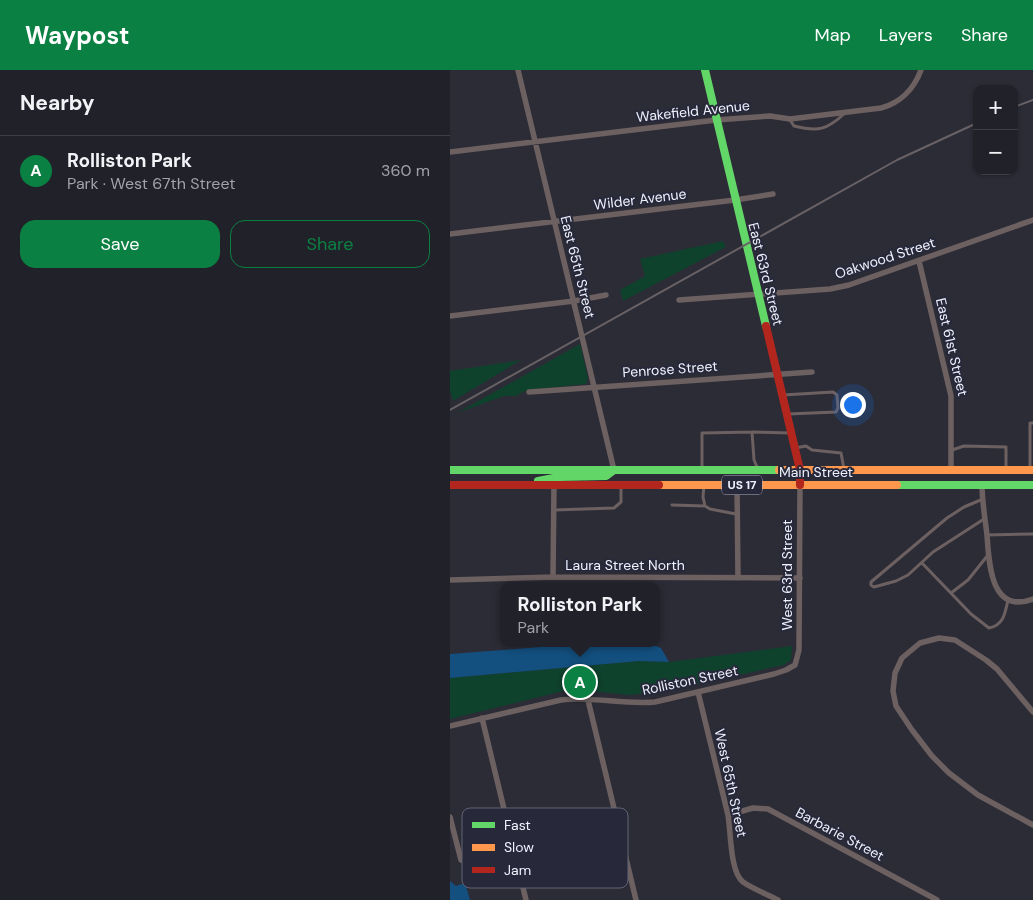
<!DOCTYPE html>
<html lang="en">
<head>
<meta charset="utf-8">
<style>
	body { margin:0; font-family:"DM Sans",sans-serif; background:#2d2e35; color:#f1f3f6 }
	.controls { position:absolute; right:15px; top:15px; display:grid; overflow:hidden; border-radius:10px; box-shadow:0 1px 4px #0004 }
	.controls button { width:45px; height:45px; display:grid; place-items:center; padding:0; border:0; border-bottom:1px solid #3e3e46; background:#212129; color:#f1f3f6; font:25px sans-serif }
	.you { position:absolute; left:402px; top:334px; width:18px; height:18px; margin:-12px; border:4px solid #fff; border-radius:50%; background:#1a73e8; box-shadow:0 0 0 8px #1a73e833 }
	.badge { display:grid; place-items:center; width:32px; height:32px; border-radius:50%; background:#0b8043; color:#fff; font-size:16px; font-weight:700 }
	.pin { position:absolute; translate:-50% -50%; border:2px solid #fff; box-shadow:0 1px 5px #0006 }
	.popup { position:absolute; left:50px; top:512px; width:160px; height:65px; box-sizing:border-box; display:grid; place-content:center; border-radius:10px; background:#212129; filter:drop-shadow(0 1px 4px #0005); font-size:16px; white-space:nowrap; color:#a2a3a8 }
	.popup b { font-size:19px; color:#f1f3f6 }
	.popup::after { content:''; position:absolute; left:50%; top:100%; margin-left:-10px; border:10px solid transparent; border-top-color:#212129 }
	.list { margin:0; padding:0; list-style:none }
	h2 { display:flex; justify-content:space-between; align-items:center; height:65px; margin:0; padding:0 20px; font-size:21px }
	h2 small { font-size:16px; font-weight:400; color:#a2a3a8 }
	.list li { display:grid; grid-template-columns:32px 1fr auto; gap:15px; align-items:center; box-sizing:border-box; height:70px; padding:0 20px; border-top:1px solid #3e3e46 }
	.list b { display:block; font-size:19px; white-space:nowrap }
	.list p { margin:0; font-size:16px; white-space:nowrap; color:#a2a3a8 }
	.list em { font-size:16px; font-style:normal; color:#a2a3a8 }
	.actions { display:flex; gap:10px; padding:15px 20px }
	.actions a { flex:1; padding:11px 0; border:1px solid #0b8043; border-radius:15px; text-align:center; font-size:18px; color:#0b8043 }
	.actions .main { background:#0b8043; color:#fff }
	.map { position:relative; flex:none; width:583px; height:830px; overflow:hidden }
	header { display:flex; align-items:center; gap:30px; box-sizing:border-box; height:70px; padding:0 25px; background:#0b8043; color:#fff }
	header strong { font-size:24px }
	nav { display:flex; gap:28px; margin-inline-start:auto; font-size:18px }
	main { display:flex }
	aside { flex:1; background:#212129 }
	.map>svg:first-child { display:block }
</style>
</head>
<body>
<header>
<strong>Waypost</strong>
<nav><a>Map</a><a>Layers</a><a>Share</a></nav>
</header>
<main>
<aside>
<h2>Nearby<small></small></h2>
<ul class="list">
<li><span class="badge">A</span><div><b>Rolliston Park</b><p>Park · West 67th Street</p></div><em>360 m</em></li>
</ul>
<div class="actions"><a class="main">Save</a><a>Share</a></div>
</aside>
<div class="map">
<svg width="583" height="830" viewBox="0 0 583 830">
	<rect width="100%" height="100%" fill="#2c2c37"/>
	<path fill="#0f422d" d="M273,171l3,6 -103,54 -3,-11 25,-14 -5,-17z
		M130,274l8,34 -2,6 -52,5 -9,2 -9,5h-12l-47,17z
		M71,290l-68,41 -3,-10v-20z
		M342,576l-1,14 -7,5 -127,28 -29,2 -56,-6 -122,30v-41l189,-17 30,1z"/>
	<path fill="#135080" d="M145,573h53l13,5 8,14 -30,-1 -189,17v-24z
		M0,811l6,5 6,-2 4,2 4,14h-20z"/>
	<g fill="none" stroke-linecap="round" stroke-linejoin="round">
		<path stroke="#6d6060" stroke-width="3" d="M340,50l4,6c24,6 33,4 51,-13
			M333,325l50,-3 4,3 1,13 -2,4 -48,2
			M302,362l39,1
			M345,378l11,-2 6,4 29,3 3,16
			M502,380l12,-4 42,1v22
			M252,400v-37l50,-1 2,28 4,9
			M580,400v-47h3
			M254,415l-1,12 2,9 5,3 26,5
			M533,429l-19,8 -17,11 -76,64v3l3,2 22,-6 12,-6 25,-23 51,-33
			M222,435l33,1
			M104,440l60,-2 7,-6v-15
			M537,465l46,-1
			M472,493l49,51 18,14c15,-3 16,-15 19,-28
			M501,523l17,-13 20,-25"/>
		<path stroke="#6d6060" stroke-width="5.5" d="M68,0l96,400
			M0,82l266,-32 54,-4 20,3 91,-11c19,-5 33,-19 40,-38
			M0,164l285,-34 38,-6
			M469,191l32,135v74
			M229,230l151,-11 19,-4 184,-65
			M0,246l124,-15 32,-6
			M79,322l283,-20
			M287,415l1,93
			M532,415c0,16 3,33 5,50 2,27 3,80 46,64
			M103,507l1,-92
			M0,510l103,-3 247,1
			M248,622l30,123c3,18 2,57 15,67 10,7 24,12 35,18
			M138,630l48,200
			M583,642l-36,-43 -11,-9 -31,-20 -16,-2 -19,5 -18,15 -7,15 -2,18 3,15 16,24 20,26 17,17 29,22 55,30
			M32,648l44,182
			M0,656l111,-26c31,-4 63,5 94,2l119,-28 12,-4 9,-5 4,-15 1,-165
			M278,745l25,-7 15,1 169,91
			M0,747l11,43"/>
		<path stroke="#63d668" stroke-width="8" d="M255,0l61,256
			M0,400h329
			M88,411l21,-4 47,-1 8,-6
			M447,415h136"/>
		<path stroke="#ff974d" stroke-width="8" d="M329,400h254
			M209,415h238"/>
		<path stroke="#b3261e" stroke-width="8" d="M316,256l34,144v15
			M0,415h209"/>
		<path stroke="#686165" stroke-width="2" d="M564,37l19,-7
			M0,340l447,-250 80,-37"/>
	</g>
	<g text-anchor="middle" stroke-width="4" stroke-linejoin="round" paint-order="stroke">
		<rect fill="#27293b" stroke="#b3b5c3" stroke-width="1" x="272" y="405.5" width="40" height="19" rx="4"/>
		<g font-size="12" font-weight="bold" fill="#eff1fd">
			<text x="292" y="419">US 17</text>
		</g>
		<g font-size="14" fill="#eff1fd" stroke="#27293b">
			<text transform="translate(243 41) rotate(-6)" y="5">Wakefield Avenue</text>
			<text transform="translate(190 129) rotate(-7)" y="5">Wilder Avenue</text>
			<text transform="translate(435 188) rotate(-18)" y="5">Oakwood Street</text>
			<text transform="translate(128 197) rotate(76)" y="5">East 65th Street</text>
			<text transform="translate(316 204) rotate(76)" y="5">East 63rd Street</text>
			<text transform="translate(502 277) rotate(77)" y="5">East 61st Street</text>
			<text transform="translate(220 299) rotate(-4)" y="5">Penrose Street</text>
			<text x="366" y="407">Main Street</text>
			<text x="175" y="500">Laura Street North</text>
			<text transform="translate(337 505) rotate(-90)" y="5">West 63rd Street</text>
			<text transform="translate(240 610) rotate(-12)" y="5">Rolliston Street</text>
			<text transform="translate(281 713) rotate(78)" y="5">West 65th Street</text>
			<text transform="translate(390 764) rotate(28)" y="5">Barbarie Street</text>
		</g>
	</g>
	<rect x="12" y="738" width="166" height="80" rx="8" fill="#27293b" stroke="#636575" stroke-width="1"/>
	<rect x="22" y="752" width="23" height="6" fill="#63d668"/>
	<rect x="22" y="774" width="23" height="7" fill="#ff974d"/>
	<rect x="22" y="797" width="23" height="6" fill="#b3261e"/>
	<g font-size="14" fill="#eff1fd">
		<text x="54" y="760">Fast</text>
		<text x="54" y="782">Slow</text>
		<text x="54" y="805">Jam</text>
	</g>
</svg>
<div class="controls">
<button>+</button>
<button>−</button>
</div>
<div class="you"></div>
<div class="pin badge" style="left:130px;top:612px">A</div>
<div class="popup"><b>Rolliston Park</b>Park</div>
</div>
</main>
</body>
</html>
